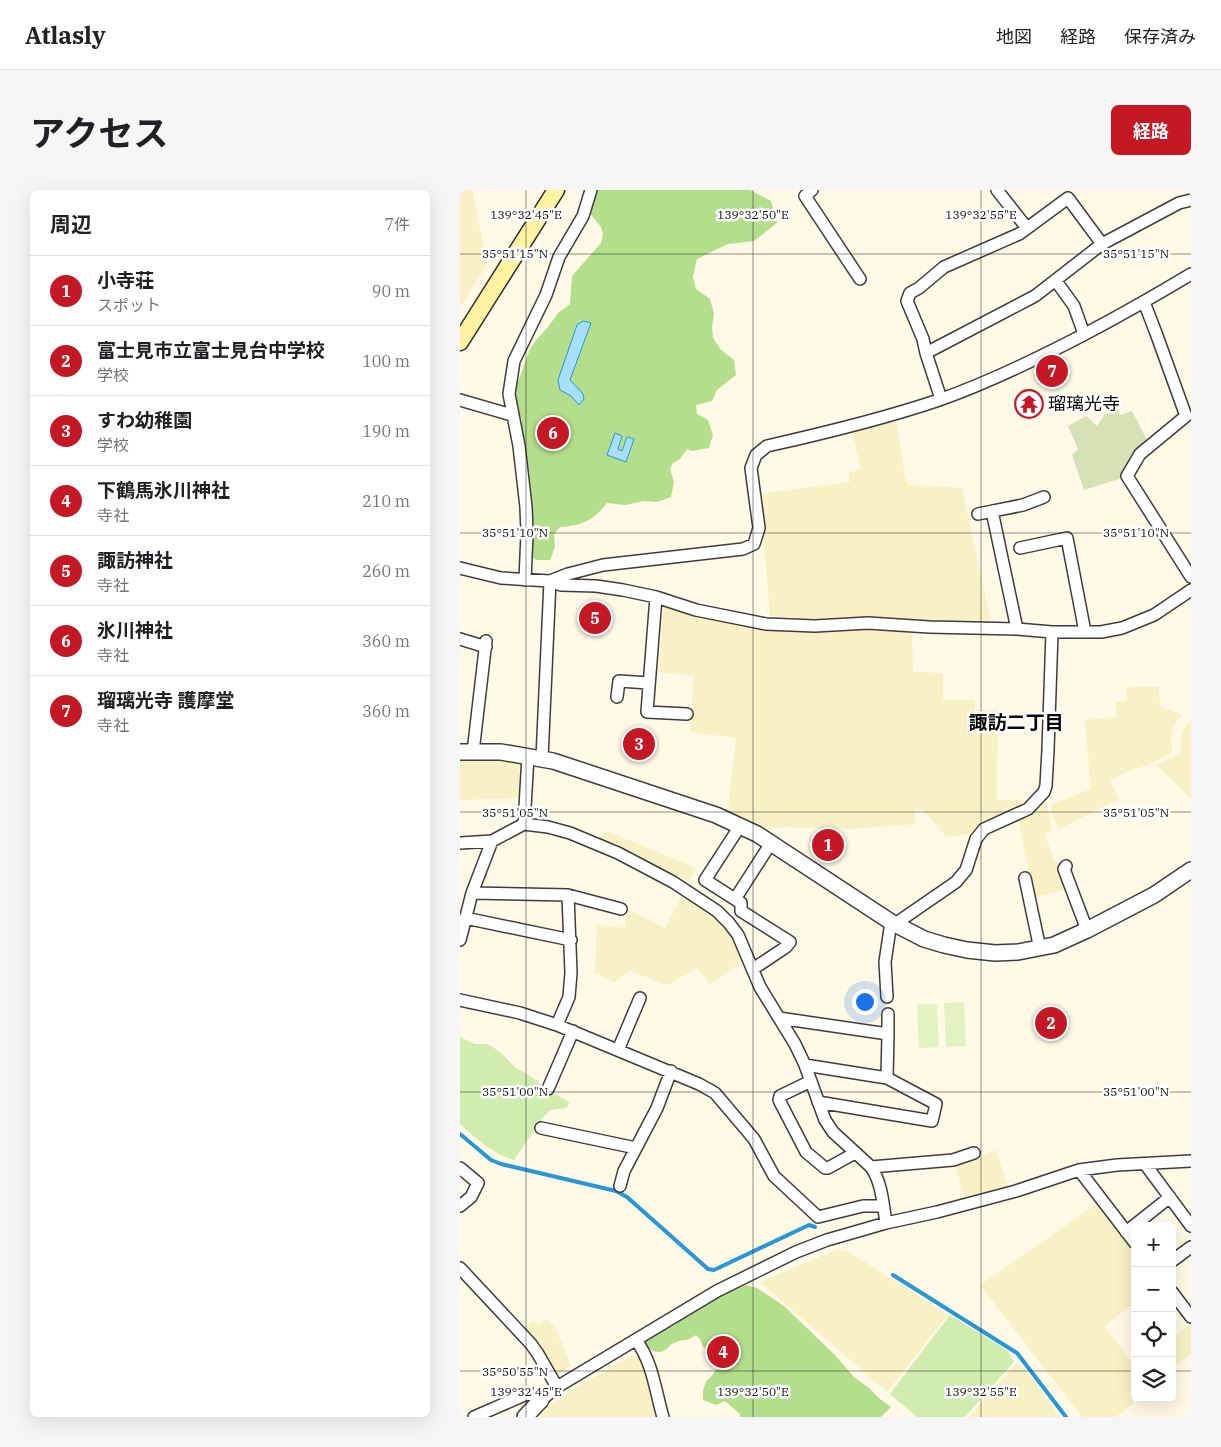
<!DOCTYPE html>
<html lang="ja">
<head>
<meta charset="utf-8">
<style>
	body { margin:0; font-family:"IBM Plex Serif","Noto Sans JP",serif; background:#f6f6f6; color:#202124 }
	.controls { position:absolute; right:15px; bottom:15px; display:grid; overflow:hidden; border-radius:8px; box-shadow:0 5px 20px #0002 }
	.controls button { width:45px; height:45px; display:grid; place-items:center; padding:0; border:0; border-bottom:1px solid #e0e0e0; background:#fff; color:#202124; font:25px sans-serif }
	.you { position:absolute; left:404px; top:811px; width:18px; height:18px; margin:-12px; border:4px solid #fff; border-radius:50%; background:#1a73e8; box-shadow:0 0 0 8px #1a73e833 }
	.badge { display:grid; place-items:center; width:32px; height:32px; border-radius:50%; background:#c41825; color:#fff; font-size:16px; font-weight:700 }
	.pin { position:absolute; translate:-50% -50%; border:2px solid #fff; box-shadow:0 1px 5px #0006 }
	.list { margin:0; padding:0; list-style:none }
	h2 { display:flex; justify-content:space-between; align-items:center; height:65px; margin:0; padding:0 20px; font-size:21px }
	h2 small { font-size:16px; font-weight:400; color:#757577 }
	.list li { display:grid; grid-template-columns:32px 1fr auto; gap:15px; align-items:center; box-sizing:border-box; height:70px; padding:0 20px; border-top:1px solid #e0e0e0 }
	.list b { display:block; font-size:19px; white-space:nowrap }
	.list p { margin:0; font-size:16px; white-space:nowrap; color:#757577 }
	.list em { font-size:16px; font-style:normal; color:#757577 }
	.icon { flex:none; width:28px; height:28px; fill:none; stroke:currentColor; stroke-width:2; stroke-linecap:round; stroke-linejoin:round }
	.map { position:relative; flex:none; width:731px; height:1227px; overflow:hidden; border-radius:8px }
	header { display:flex; align-items:center; gap:30px; box-sizing:border-box; height:70px; padding:0 25px; background:#fff; border-bottom:1px solid #e0e0e0 }
	header strong { font-size:24px }
	nav { display:flex; gap:28px; margin-inline-start:auto; font-size:18px }
	.intro { display:flex; align-items:center; justify-content:space-between; box-sizing:border-box; height:120px; padding:0 30px }
	h1 { margin:0; font-size:35px }
	.button { padding:12px 22px; border-radius:8px; background:#c41825; color:#fff; font-size:18px; font-weight:700 }
	main { display:flex; gap:30px; padding:0 30px }
	aside { flex:1; background:#fff; border-radius:8px; box-shadow:0 5px 20px #0002 }
	.map>svg:first-child { display:block }
</style>
</head>
<body>
<header>
<strong>Atlasly</strong>
<nav><a>地図</a><a>経路</a><a>保存済み</a></nav>
</header>
<div class="intro"><h1>アクセス</h1><a class="button">経路</a></div>
<main>
<aside>
<h2>周辺<small>7件</small></h2>
<ul class="list">
<li><span class="badge">1</span><div><b>小寺荘</b><p>スポット</p></div><em>90 m</em></li>
<li><span class="badge">2</span><div><b>富士見市立富士見台中学校</b><p>学校</p></div><em>100 m</em></li>
<li><span class="badge">3</span><div><b>すわ幼稚園</b><p>学校</p></div><em>190 m</em></li>
<li><span class="badge">4</span><div><b>下鶴馬氷川神社</b><p>寺社</p></div><em>210 m</em></li>
<li><span class="badge">5</span><div><b>諏訪神社</b><p>寺社</p></div><em>260 m</em></li>
<li><span class="badge">6</span><div><b>氷川神社</b><p>寺社</p></div><em>360 m</em></li>
<li><span class="badge">7</span><div><b>瑠璃光寺 護摩堂</b><p>寺社</p></div><em>360 m</em></li>
</ul>
</aside>
<div class="map">
<svg width="731" height="1227" viewBox="0 0 731 1227">
	<rect width="100%" height="100%" fill="#fff9e6"/>
	<path fill="#f7f1c5" d="M0,0h12l13,63 10,-1 -35,55z
		M436,230l9,56 3,9 54,3 28,130 -3,4 -74,-1 -49,-2h-51l-43,-3 -10,-122 90,-12 -1,-10 12,-2 -9,-38z
		M204,415l24,8 28,7 54,9 100,-1 42,4 1,40 30,1v27h32v10h23l-1,90h33l-12,9 -42,25 -30,3 -24,-28 -7,1v14l-64,5 -69,-2 -15,3 -22,-12 -17,-7 8,-73 -46,-6 4,-56 -36,-4z
		M666,497h32l3,20 21,8 -6,7 -3,6 -2,12 1,10 -2,4 -22,11 -20,6 -18,10 9,18 -60,30 -7,-15 -1,-9 40,-16 -6,-69 32,-3 -2,-15 12,-1z
		M731,529v79l-35,-33 22,-10 3,-4 1,-20z
		M28,569l32,3 -1,36 -59,2v-40z
		M583,612l6,11 2,18 -7,2 22,57 -32,7 -16,-79 15,-8z
		M147,641l89,37 -7,14 -9,-6 -2,3 -81,-40z
		M222,706l30,18 10,11 9,11 12,25 -33,24 -13,-17 -30,17 -37,-14 -16,11 -19,-9 2,-48 28,3 2,-19 38,19z
		M536,960l12,36 -45,11 -7,-31 24,-9z
		M638,1013l37,47v53l-31,23 31,40v30l-3,3 3,3 -19,15h-34l-102,-132z
		M378,1059l8,1 102,65 -61,77 -127,-110z
		M87,1129l6,5 3,5 15,37 -16,10 -32,-47 11,-9 4,5z
		M731,1134v30l-19,14v-30z
		M173,1165l6,1 8,21 6,28 4,12h-119l14,-14 15,-10z
		M561,1174l39,53h-91l45,-52z"/>
	<path fill="#d0ecae" d="M0,847l15,7h13l12,8 16,16 11,6 22,17 21,11 -4,6 -15,2 -7,6 -30,44c-21,-6 -37,-21 -54,-36z
		M490,1125l57,35 7,12 -49,55h-48l-27,-23z"/>
	<path fill="#b3de8c" d="M136,0h154l21,11 6,22 -23,18 -26,3 -31,15 -4,18 3,12 14,10 4,15 -2,13 1,11 8,12 13,10 2,15 -19,15 -5,11 -16,4 1,9 11,6 5,15 -4,13 -17,3 -5,-2 -7,10 -7,4 -3,6 4,13 -3,15 -14,5 -13,-1 -19,4 -18,-2c-13,17 -25,23 -47,24l-6,7 1,13 -5,13h-13l-8,-4 -9,-126 2,-10 -11,-26 5,-7 14,-38 7,-10 11,-12 10,-14 12,-9 2,-28 29,-33 2,-9 -2,-7 -13,-16z
		M286,1095l11,3 27,18 50,48 20,23 15,11 11,11 11,8 -10,10h-141v-3l-15,-13 -9,4 -13,-5v-9l3,-10 5,-4 7,-10 10,-5 6,-7 -4,-7 -11,-1 -11,2 -5,-2 -3,-8 -4,-4c-11,8 -12,3 -22,8 -4,1 -5,5 -9,7 -8,5 -16,0 -20,-7l3,-5 12,-8 15,-5 8,-8 12,-6 20,-14z"/>
	<path fill="#d5e1b7" d="M658,219l2,6 12,-4 16,31 -11,10 -18,27 -35,11 -12,-35 6,-6 -10,-23 18,-10 11,10 7,-11z"/>
	<path fill="#e2f2c0" d="M504,812l2,44 -20,1 -2,-44z
		M457,814h20l2,43 -20,1z"/>
	<path fill="#a6defb" stroke="#2797d8" d="M123,131l8,2 -21,57 13,14 1,5 -5,6 -8,-9 -11,-6 -2,-10 19,-55z
		M155,243l7,3 -4,13 4,2 5,-14 7,2 -8,23 -19,-7z"/>
	<g fill="none" stroke-linecap="round" stroke-linejoin="round">
		<path stroke="#2797d8" stroke-width="4" d="M0,944l31,26 10,4 115,27 11,6 81,72 6,1 95,-45 6,2
			M433,1085l124,78 49,64"/>
		<defs>
			<path id="minor" d="M352,0l-7,6 55,83
				M537,0l30,38
				M596,91l18,25 10,28
				M684,112l12,31 30,83 -46,38 -13,22 64,101
				M466,163l109,-57 67,-52 77,-41 12,-3
				M481,209l-15,-46 -3,-14 -16,-38 3,-8 9,-5 25,-21 75,-33 49,-36 34,46
				M0,210l52,15
				M532,321l25,118
				M518,324l45,-9 21,-8
				M560,358l47,-10 18,94
				M0,378l41,10 49,3 11,4 35,1 27,4 33,7 40,13 70,14 49,2 53,-3 61,4 88,2 35,3h49l21,-4 32,-13 37,-25
				M65,390l2,-47 -1,-26 -7,-61 -10,-52 5,-33 32,-66 13,-38 24,-41 8,-26
				M90,391l18,-7 35,-9 140,-16 11,-5 5,-16 -8,-60 5,-13 11,-9c58,-13 116,-27 172,-46 51,-18 98,-41 146,-66 36,-19 71,-39 106,-60
				M196,407l-9,115 40,2
				M0,449l26,8
				M157,507l2,-16 30,2
				M13,562l13,-111
				M82,568l8,-177
				M64,634l24,3 22,6 48,20 55,29 44,29 12,12 9,12 22,52 35,57 10,21 20,55 8,12 38,35c11,16 12,37 15,56
				M280,636l-35,54 36,23v8l49,31 -4,5 -33,22
				M0,653l32,-2 32,-17 4,-68
				M606,676l-2,3 23,61
				M565,688l15,71
				M12,703l96,2 53,14
				M275,709l36,-56
				M5,728l106,22
				M435,734l61,-42 10,-12 10,-31 8,-10 44,-20 16,-17 2,-6 2,-36 4,-118
				M0,750l12,-47 20,-52
				M427,807l-2,-35 6,-40
				M0,810l60,13 37,12 142,59 16,9 39,46 20,37 44,41 45,-11h20
				M319,828l109,16 -1,44 49,26 -4,17 -114,-19
				M97,835l12,-28 2,-24 -3,-78
				M428,844v-20
				M158,860l22,-52
				M345,875l82,13
				M351,891l-31,15 -1,4 27,52 19,16h3l27,-15
				M88,899l25,-58
				M81,938l95,20
				M685,974l46,62
				M411,977l82,-7 21,-7
				M0,978l18,15 -7,14 -11,9
				M619,980l56,73
				M160,996l4,-15 33,-63 14,-37
				M666,1042l44,-35
				M712,1071l19,-14
				M0,1078l71,76 7,10 19,33
				M712,1102l19,25
				M176,1150c17,23 19,50 27,77
				M14,1227l55,-24 12,7 16,-13 160,-96 79,-39 31,-12 59,-17 51,-11 79,-21 63,-21 38,-5 74,-4"/>
			<path id="tertiary" d="M0,562h41l52,9 163,54 41,19 134,88 33,17 20,6 23,5 28,3 23,-1 36,-7 33,-15 67,-35 37,-25
				M65,1227l16,-17"/>
			<path id="secondary" d="M0,152l96,-152"/>
		</defs>
		<use href="#minor" stroke="#3d3d3d" stroke-width="14"/>
		<use href="#tertiary" stroke="#3d3d3d" stroke-width="18"/>
		<use href="#secondary" stroke="#2c2c2c" stroke-width="19"/>
		<use href="#minor" stroke="#fff" stroke-width="11"/>
		<use href="#tertiary" stroke="#fff" stroke-width="15"/>
		<use href="#secondary" stroke="#fff2a1" stroke-width="16"/>
	</g>
	<path fill="none" stroke="#0a0a0a" stroke-width="1" stroke-opacity="0.45" d="M66,0v1227M293,0v1227M521,0v1227M0,64h731M0,343h731M0,622h731M0,902h731M0,1181h675M712,1181h19"/>
	<defs>
		<symbol id="temple-ring" viewBox="-11 -11 22 22"><circle r="9.5" fill="#fff" stroke="#c41825" stroke-width="1.5"/><path d="M0-6L5-2H3V0L6.5 2.5H4V6H1.5V3h-3V6H-4V2.5H-6.5L-3 0V-2H-5Z" fill="#c41825"/></symbol>
	</defs>
	<g fill-rule="evenodd">
		<use href="#temple-ring" x="553" y="198" width="32" height="32"/>
	</g>
	<g text-anchor="middle" stroke-width="5" stroke-linejoin="round" paint-order="stroke">
		<g font-size="18" fill="#0a0a0a" stroke="#fff" text-anchor="start">
			<text x="588" y="220">瑠璃光寺</text>
		</g>
		<g font-size="19" font-weight="bold" fill="#0a0a0a" stroke="#fff">
			<text x="556" y="539">諏訪二丁目</text>
		</g>
	</g>
	<g font-size="12" text-anchor="middle" fill="#0a0a0a" stroke="#fff" stroke-width="5" stroke-linejoin="round" paint-order="stroke">
		<text x="66" y="29">139°32'45"E</text>
		<text x="293" y="29">139°32'50"E</text>
		<text x="521" y="29">139°32'55"E</text>
		<text x="55" y="68">35°51'15"N</text>
		<text x="676" y="68">35°51'15"N</text>
		<text x="55" y="347">35°51'10"N</text>
		<text x="676" y="347">35°51'10"N</text>
		<text x="55" y="627">35°51'05"N</text>
		<text x="676" y="627">35°51'05"N</text>
		<text x="55" y="906">35°51'00"N</text>
		<text x="676" y="906">35°51'00"N</text>
		<text x="55" y="1186">35°50'55"N</text>
		<text x="66" y="1206">139°32'45"E</text>
		<text x="293" y="1206">139°32'50"E</text>
		<text x="521" y="1206">139°32'55"E</text>
	</g>
</svg>
<div class="controls">
<button>+</button>
<button>−</button>
<button><svg class="icon" aria-label="locate" viewBox="0 0 24 24"><circle cx="12" cy="12" r="6"/><path d="M12 2v4M12 18v4M2 12h4M18 12h4"/></svg></button>
<button><svg class="icon" aria-label="layers" viewBox="0 0 24 24"><path d="M12 4l9 5-9 5-9-5zM3 14l9 5 9-5"/></svg></button>
</div>
<div class="you"></div>
<div class="pin badge" style="left:368px;top:655px">1</div>
<div class="pin badge" style="left:591px;top:833px">2</div>
<div class="pin badge" style="left:179px;top:554px">3</div>
<div class="pin badge" style="left:263px;top:1162px">4</div>
<div class="pin badge" style="left:135px;top:428px">5</div>
<div class="pin badge" style="left:93px;top:243px">6</div>
<div class="pin badge" style="left:592px;top:181px">7</div>
</div>
</main>
</body>
</html>
